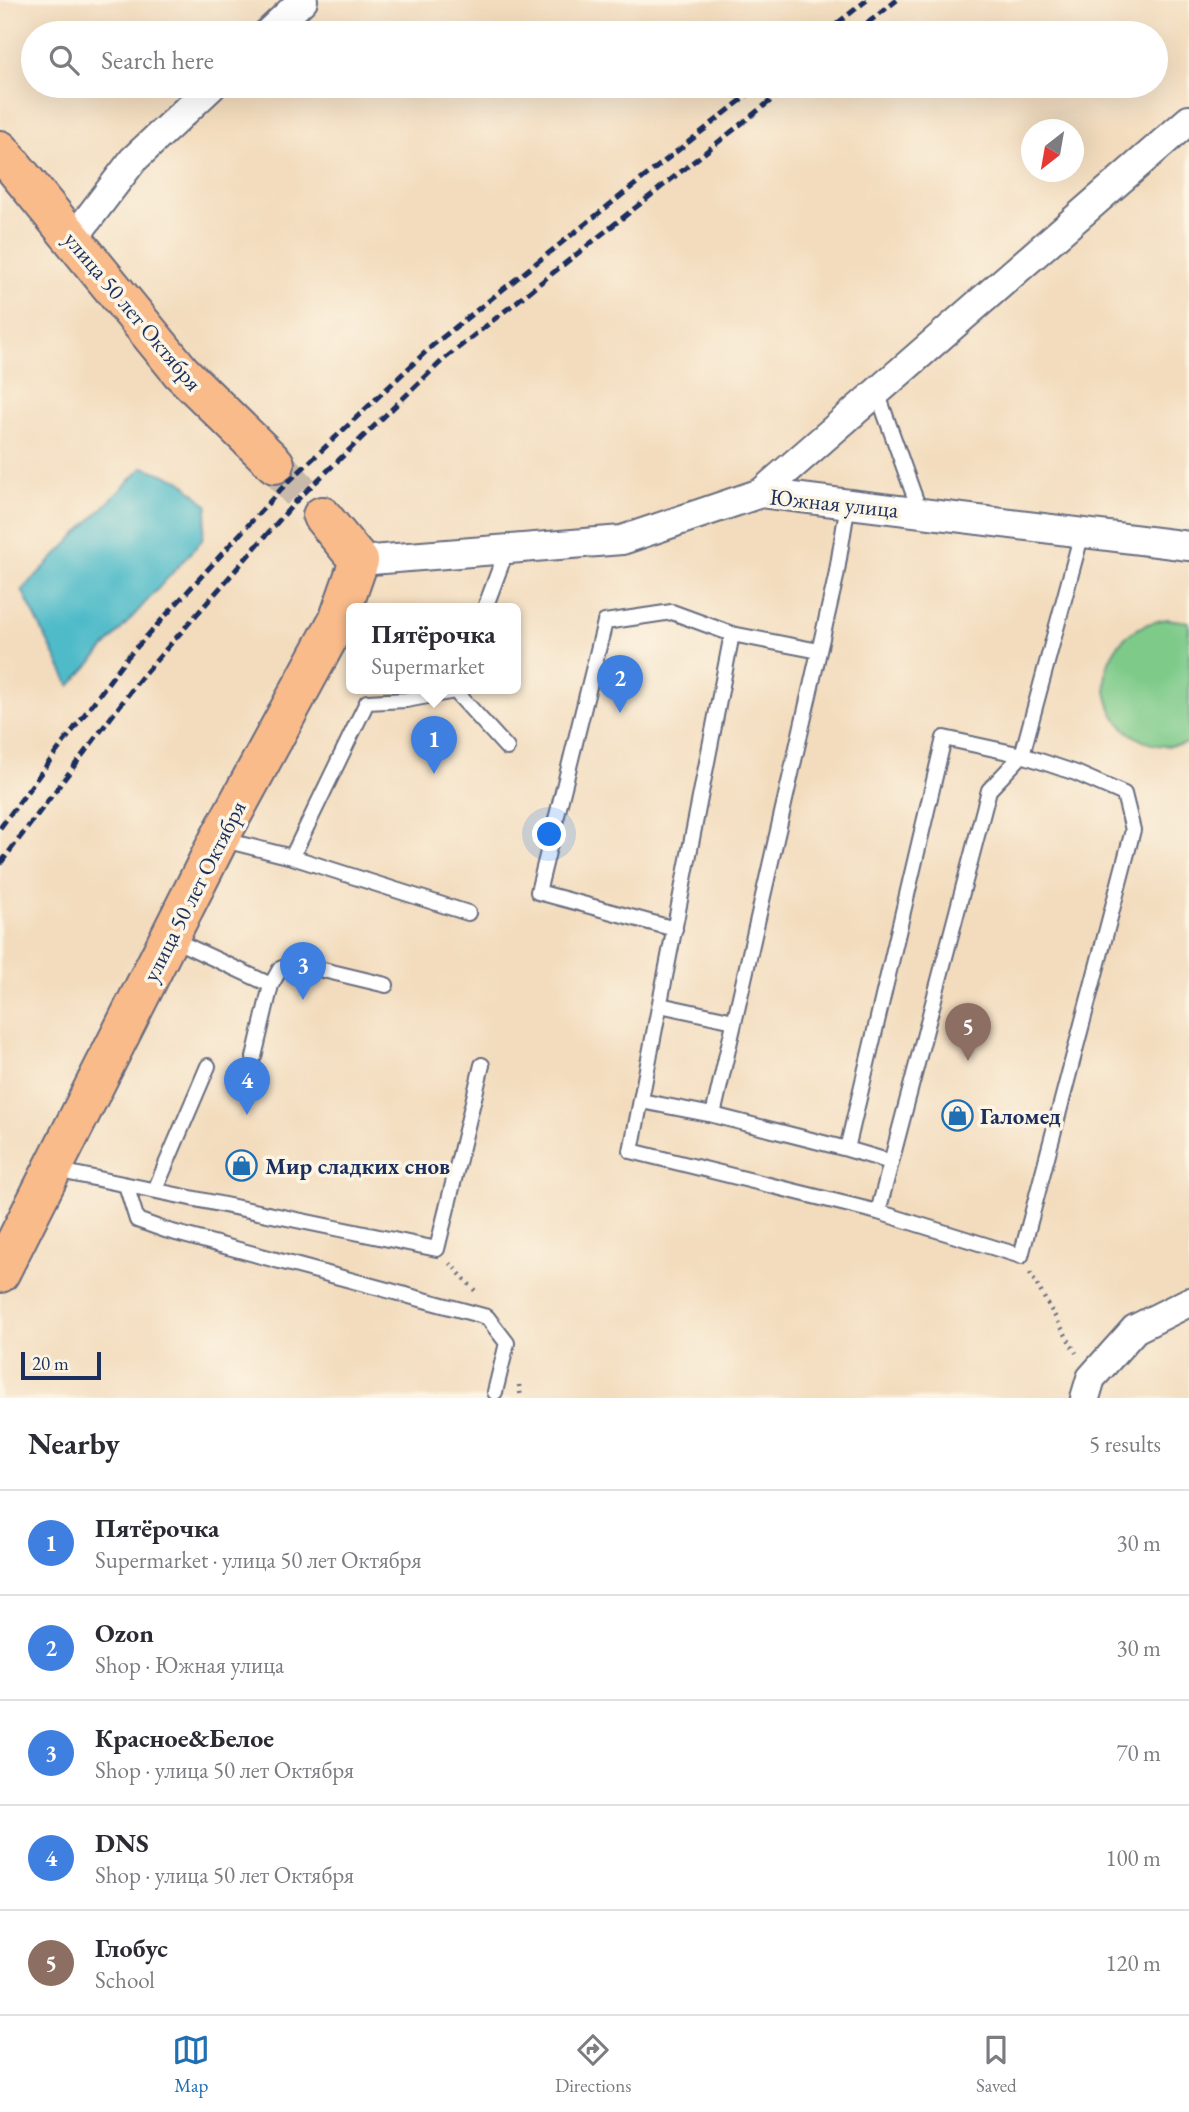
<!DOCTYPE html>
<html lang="en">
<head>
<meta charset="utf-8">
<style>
	body { margin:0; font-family:"EB Garamond",serif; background:#f2f2f3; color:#2b2b33 }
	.compass { position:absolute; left:1021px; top:119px; width:63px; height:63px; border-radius:50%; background:#fff; box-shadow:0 7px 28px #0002; rotate:211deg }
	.scale { position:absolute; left:21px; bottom:18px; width:80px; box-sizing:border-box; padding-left:7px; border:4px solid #1b2f5e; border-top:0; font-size:19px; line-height:24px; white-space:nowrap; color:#1b2f5e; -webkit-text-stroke:5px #fcf5e5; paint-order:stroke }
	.you { position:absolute; left:550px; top:835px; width:24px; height:24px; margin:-18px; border:5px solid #fff; border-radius:50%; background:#1a73e8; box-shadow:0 0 0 10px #1a73e833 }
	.badge { display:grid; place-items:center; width:46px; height:46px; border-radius:50%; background:#1f6fb2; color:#fff; font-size:23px; font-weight:700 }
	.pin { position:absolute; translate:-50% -58px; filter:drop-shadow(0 2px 4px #0008) }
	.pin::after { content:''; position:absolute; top:37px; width:24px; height:21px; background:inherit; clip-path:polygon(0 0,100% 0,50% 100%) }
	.popup { position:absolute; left:346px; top:603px; width:175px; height:91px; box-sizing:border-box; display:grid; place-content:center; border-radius:10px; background:#fff; filter:drop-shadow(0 2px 5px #0005); font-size:23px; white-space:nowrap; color:#7c7c81 }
	.popup b { font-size:26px; color:#2b2b33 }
	.popup::after { content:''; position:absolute; left:50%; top:100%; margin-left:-14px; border:14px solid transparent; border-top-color:#fff }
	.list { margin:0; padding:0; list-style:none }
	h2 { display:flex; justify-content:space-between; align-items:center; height:91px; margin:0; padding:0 28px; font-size:30px }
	h2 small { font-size:23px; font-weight:400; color:#7c7c81 }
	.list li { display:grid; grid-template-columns:46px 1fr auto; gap:21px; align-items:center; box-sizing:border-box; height:105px; padding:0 28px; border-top:2px solid #e1e1e2 }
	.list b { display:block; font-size:26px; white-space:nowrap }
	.list p { margin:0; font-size:23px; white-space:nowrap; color:#7c7c81 }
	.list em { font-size:23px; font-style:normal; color:#7c7c81 }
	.icon { flex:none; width:38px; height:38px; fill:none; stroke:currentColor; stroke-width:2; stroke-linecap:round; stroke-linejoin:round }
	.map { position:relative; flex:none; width:1189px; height:1398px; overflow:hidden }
	.search { position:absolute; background:#fff; box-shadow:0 7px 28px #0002; left:21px; right:21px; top:21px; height:77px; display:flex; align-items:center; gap:18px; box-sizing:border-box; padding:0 24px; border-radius:38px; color:#7c7c81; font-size:26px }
	.sheet { height:616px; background:#fff }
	nav { display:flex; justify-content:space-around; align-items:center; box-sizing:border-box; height:98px; border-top:2px solid #e1e1e2; background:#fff; font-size:19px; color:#7c7c81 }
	nav a { display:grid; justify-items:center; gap:4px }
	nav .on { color:#1f6fb2 }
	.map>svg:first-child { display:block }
</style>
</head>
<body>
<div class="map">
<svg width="1189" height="1398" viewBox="0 0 1189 1398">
	<rect width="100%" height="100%" fill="#fcf5e5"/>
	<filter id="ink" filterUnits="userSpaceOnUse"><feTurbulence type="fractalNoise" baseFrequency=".0143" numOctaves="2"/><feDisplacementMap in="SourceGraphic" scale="14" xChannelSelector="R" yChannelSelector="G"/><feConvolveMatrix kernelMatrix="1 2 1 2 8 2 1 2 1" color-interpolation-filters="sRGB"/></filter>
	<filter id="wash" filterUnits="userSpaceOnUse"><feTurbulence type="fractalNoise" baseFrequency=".00686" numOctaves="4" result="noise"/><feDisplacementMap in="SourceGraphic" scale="28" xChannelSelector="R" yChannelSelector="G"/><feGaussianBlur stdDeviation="1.57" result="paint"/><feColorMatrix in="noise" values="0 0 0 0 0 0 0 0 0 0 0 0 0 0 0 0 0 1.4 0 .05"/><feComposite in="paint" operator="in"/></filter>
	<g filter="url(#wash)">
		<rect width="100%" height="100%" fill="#f3dcbd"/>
		<path fill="#7dca89" stroke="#4c7c74" stroke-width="2" d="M1167,619l22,3v121c-89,24 -122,-108 -22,-124z"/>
		<path fill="#4fbbc9" stroke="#357594" stroke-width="2" d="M143,467l37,13 28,26 -6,34 -132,146 -48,-96z"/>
	</g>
	<g filter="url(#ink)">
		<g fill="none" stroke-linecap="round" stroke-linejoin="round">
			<path stroke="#c8b9aa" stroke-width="38" stroke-dasharray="38 19" stroke-linecap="butt" d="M275,464l47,52"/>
			<defs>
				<path id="service" d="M877,392l43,120
					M848,503l-12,74 -123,538 134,34 97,-411 78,17 60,-222
					M485,608l22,-59
					M819,651l-87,-17 -101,517 247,61 143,44 112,-426 -9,-36 -48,-21 -54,-18 -33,35 -111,422
					M455,691l52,57
					M220,839l72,18 75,-155 39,-2 49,-9
					M292,857l176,56
					M675,929l-137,-37 67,-270 67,-10 60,22
					M170,938l101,47 -17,72
					M271,985l9,-16 14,-6 92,22
					M660,1005l74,16
					M641,1101l72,14
					M847,1149l44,13
					M55,1170l382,79 45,-184
					M126,1185l11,35 28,10 322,87 20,26 -12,49
					M155,1190l53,-124"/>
				<path id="minor" d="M268,33l35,-33
					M72,240l61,-80 79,-74
					M761,493l428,-373
					M359,561l263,-21 139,-47 428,53
					M1085,1398l6,-20 44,-49 54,-27"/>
				<path id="primary" d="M0,150l181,222 94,92
					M0,1273l219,-434 120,-221 20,-57 -37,-45"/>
			</defs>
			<use href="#service" stroke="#676c7f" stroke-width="18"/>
			<use href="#minor" stroke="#676c7f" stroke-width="32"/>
			<use href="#primary" stroke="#676c7f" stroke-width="42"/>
			<path stroke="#676c7f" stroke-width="4.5" stroke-dasharray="2 5" stroke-linecap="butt" d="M450,1263l27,30
				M1030,1273l46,80
				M519,1385l2,13"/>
			<use href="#service" stroke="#fff" stroke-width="14"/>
			<use href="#minor" stroke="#fff" stroke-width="28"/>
			<use href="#primary" stroke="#fabb8b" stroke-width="38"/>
			<path stroke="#1b2f5e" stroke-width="5" stroke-dasharray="10 5" stroke-linecap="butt" d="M825,33l42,-33
				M855,33l42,-33
				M0,828l125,-168 158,-173 150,-142 326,-259
				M0,864l140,-185 157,-179 146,-140 346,-274"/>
		</g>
	</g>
	<defs>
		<symbol id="shop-ring" viewBox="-11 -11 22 22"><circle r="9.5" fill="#fcf5e5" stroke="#1f6fb2" stroke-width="1.5"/><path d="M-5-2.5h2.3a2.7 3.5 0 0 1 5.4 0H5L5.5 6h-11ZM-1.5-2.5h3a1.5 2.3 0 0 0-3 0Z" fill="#1f6fb2"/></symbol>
	</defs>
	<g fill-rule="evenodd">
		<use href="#shop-ring" x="940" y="1098" width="35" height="35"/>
		<use href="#shop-ring" x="224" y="1148" width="35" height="35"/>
	</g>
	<g text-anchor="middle" stroke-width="7" stroke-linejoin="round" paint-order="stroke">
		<g font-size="23" fill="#1b2f5e" stroke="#fcf5e5">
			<text transform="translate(133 311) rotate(50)" y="8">улица 50 лет Октября</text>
			<text transform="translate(834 503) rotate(6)" y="8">Южная улица</text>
			<text transform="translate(194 891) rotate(-63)" y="8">улица 50 лет Октября</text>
		</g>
		<g font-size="23" font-weight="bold" fill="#1b2f5e" stroke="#fcf5e5" text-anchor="start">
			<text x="980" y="1124">Галомед</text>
			<text x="265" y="1174">Мир сладких снов</text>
		</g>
	</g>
</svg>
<svg class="compass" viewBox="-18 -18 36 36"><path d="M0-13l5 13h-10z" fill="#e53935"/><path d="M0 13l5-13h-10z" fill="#7c7c81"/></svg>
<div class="scale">20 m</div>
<div class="you"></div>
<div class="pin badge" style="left:434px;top:774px;background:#3f7fe0">1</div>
<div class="popup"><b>Пятёрочка</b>Supermarket</div>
<div class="pin badge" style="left:620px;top:713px;background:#3f7fe0">2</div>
<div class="pin badge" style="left:303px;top:1000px;background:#3f7fe0">3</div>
<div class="pin badge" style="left:247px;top:1115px;background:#3f7fe0">4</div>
<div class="pin badge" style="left:968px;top:1061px;background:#8d6e63">5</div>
<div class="search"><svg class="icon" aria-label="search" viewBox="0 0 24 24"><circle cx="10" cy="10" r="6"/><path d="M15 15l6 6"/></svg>Search here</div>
</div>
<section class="sheet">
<h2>Nearby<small>5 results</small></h2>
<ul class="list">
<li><span class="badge" style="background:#3f7fe0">1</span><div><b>Пятёрочка</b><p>Supermarket · улица 50 лет Октября</p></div><em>30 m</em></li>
<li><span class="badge" style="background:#3f7fe0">2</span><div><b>Ozon</b><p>Shop · Южная улица</p></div><em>30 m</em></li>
<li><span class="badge" style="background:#3f7fe0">3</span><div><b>Красное&amp;Белое</b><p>Shop · улица 50 лет Октября</p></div><em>70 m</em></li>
<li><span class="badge" style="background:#3f7fe0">4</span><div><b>DNS</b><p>Shop · улица 50 лет Октября</p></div><em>100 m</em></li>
<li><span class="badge" style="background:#8d6e63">5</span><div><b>Глобус</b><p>School</p></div><em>120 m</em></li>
</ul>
</section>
<nav>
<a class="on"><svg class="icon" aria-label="map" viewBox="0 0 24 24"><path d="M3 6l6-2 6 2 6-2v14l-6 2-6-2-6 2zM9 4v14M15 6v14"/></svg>Map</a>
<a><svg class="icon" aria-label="directions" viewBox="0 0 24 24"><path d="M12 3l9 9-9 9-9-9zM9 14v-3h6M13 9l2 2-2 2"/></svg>Directions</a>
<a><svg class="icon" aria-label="saved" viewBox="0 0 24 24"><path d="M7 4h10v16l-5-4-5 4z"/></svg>Saved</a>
</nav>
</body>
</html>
